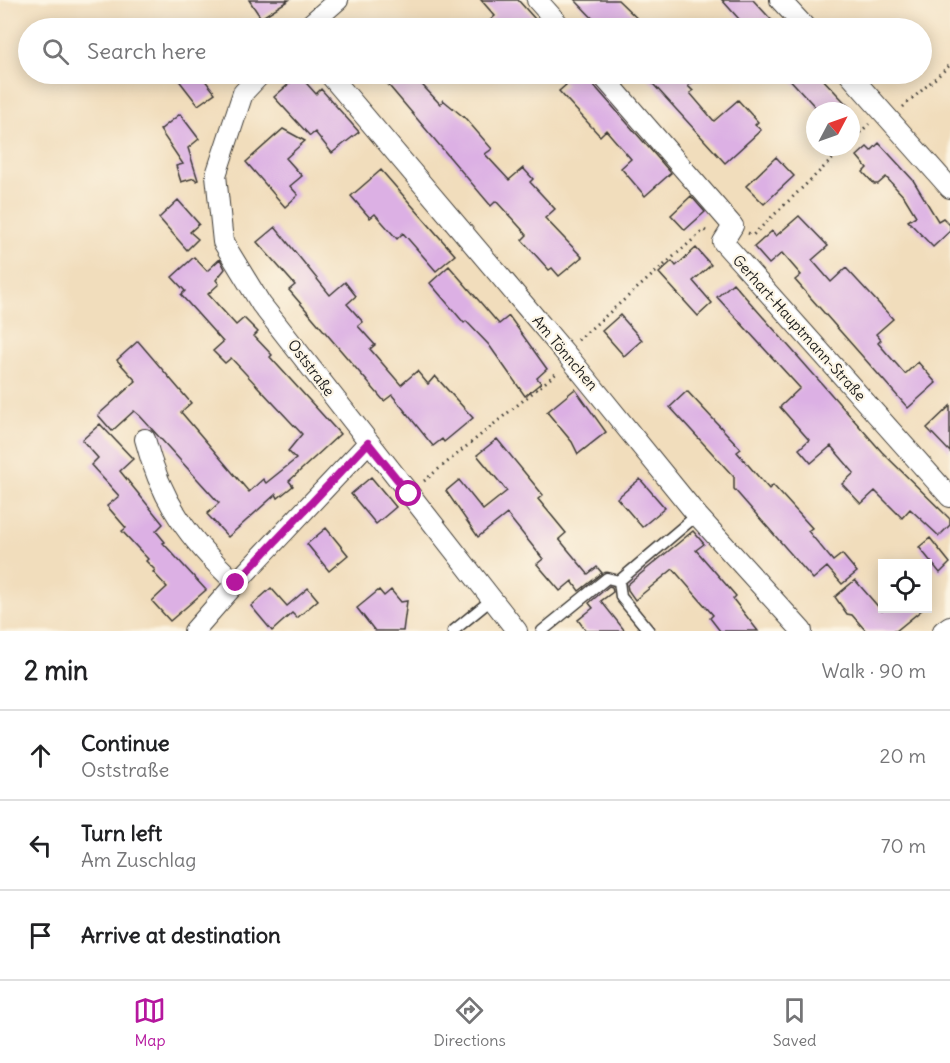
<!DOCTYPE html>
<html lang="en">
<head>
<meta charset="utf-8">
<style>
	body { margin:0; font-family:Delius,sans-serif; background:#f6f6f6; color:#202124 }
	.controls { position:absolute; right:18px; bottom:18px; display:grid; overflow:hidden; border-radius:0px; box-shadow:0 3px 15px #0003 }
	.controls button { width:54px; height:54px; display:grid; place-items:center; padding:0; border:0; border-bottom:2px solid #e0e0e0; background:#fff; color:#202124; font:30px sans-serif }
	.compass { position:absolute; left:806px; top:102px; width:54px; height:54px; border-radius:50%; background:#fff; box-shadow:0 3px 15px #0003; rotate:49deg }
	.stop { position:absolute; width:18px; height:18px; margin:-14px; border:4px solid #b5179e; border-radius:50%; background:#fff }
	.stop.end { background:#b5179e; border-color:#fff; box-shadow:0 2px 6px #0008 }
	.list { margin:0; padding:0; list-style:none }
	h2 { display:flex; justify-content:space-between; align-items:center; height:78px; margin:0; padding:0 24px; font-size:26px }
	h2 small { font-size:20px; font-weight:400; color:#757577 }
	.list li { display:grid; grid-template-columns:39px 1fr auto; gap:18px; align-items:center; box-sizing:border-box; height:90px; padding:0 24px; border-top:2px solid #e0e0e0 }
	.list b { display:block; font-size:22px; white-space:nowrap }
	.list p { margin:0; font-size:20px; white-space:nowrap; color:#757577 }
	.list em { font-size:20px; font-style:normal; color:#757577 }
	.icon { flex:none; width:33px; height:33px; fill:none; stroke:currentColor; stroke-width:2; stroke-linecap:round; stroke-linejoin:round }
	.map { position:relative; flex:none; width:950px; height:631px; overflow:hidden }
	.search { position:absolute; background:#fff; box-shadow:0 3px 15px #0003; left:18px; right:18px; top:18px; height:66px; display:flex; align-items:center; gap:15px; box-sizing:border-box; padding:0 21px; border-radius:33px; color:#757577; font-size:22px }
	.sheet { height:348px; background:#fff }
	nav { display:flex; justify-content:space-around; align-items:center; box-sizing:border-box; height:84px; border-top:2px solid #e0e0e0; background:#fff; font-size:16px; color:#757577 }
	nav a { display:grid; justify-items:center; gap:3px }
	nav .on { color:#b5179e }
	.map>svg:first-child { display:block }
</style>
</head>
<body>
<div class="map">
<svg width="950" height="631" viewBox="0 0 950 631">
	<rect width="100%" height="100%" fill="#fcf5e5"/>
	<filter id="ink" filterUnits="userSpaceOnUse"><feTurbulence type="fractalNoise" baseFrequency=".0167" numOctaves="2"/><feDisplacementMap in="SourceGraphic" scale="12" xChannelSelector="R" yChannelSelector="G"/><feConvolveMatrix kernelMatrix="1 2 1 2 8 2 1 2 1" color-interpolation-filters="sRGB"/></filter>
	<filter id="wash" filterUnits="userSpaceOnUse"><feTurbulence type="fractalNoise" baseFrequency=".008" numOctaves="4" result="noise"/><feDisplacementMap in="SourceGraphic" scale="24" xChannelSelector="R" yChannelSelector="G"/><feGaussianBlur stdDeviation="1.35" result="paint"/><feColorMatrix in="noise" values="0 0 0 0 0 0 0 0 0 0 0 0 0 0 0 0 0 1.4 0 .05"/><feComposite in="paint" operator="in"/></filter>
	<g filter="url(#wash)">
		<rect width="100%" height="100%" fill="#f1ddbc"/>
		<g id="blocks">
			<path fill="#dcb0e4" d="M249,0h40l-28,18z
				M481,0h37l25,28h-62l14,-12z
				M575,0h43l29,28h-45z
				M722,0h31l26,28h-32z
				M174,74h26l15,19 -17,12z
				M379,74h33l28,30 3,-4 23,19 26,30 -7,5 24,26 14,-12 10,11 -3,3 25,27 -10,9 37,39 -23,19 -7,-8 -3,2 -27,-30 5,-5 -31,-34 -5,5z
				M556,74h28l87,99 -26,23 -24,-28 10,-9 -25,-29 -6,6 -41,-45 7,-6z
				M644,74h58l-14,12 5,5 -3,2 24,28 24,-21 20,22 -3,3 6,5 -36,33z
				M785,74h33l35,37h-34z
				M299,75l17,19 5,-5 38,43 -27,21 -17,-21 -5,4 -36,-39z
				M180,114l19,25 -11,9 10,32 -1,1 -3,-3 -13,4 -5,-16 7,-2 -23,-34z
				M283,129l22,12 -19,17 16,18 -12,10 8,9 -13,12 -39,-45z
				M879,143l34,37 25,41 5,-3 7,7v6l-17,16 -25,-26 8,-5 -11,-18 -19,-21 -8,7h-4l-11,-12 4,-4 -10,-12 10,-9 4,4z
				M776,157l18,19 -30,28 -18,-18z
				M381,170l74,85 -19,16 -33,-38 -6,6 -22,-25 -5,4 -19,-22z
				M691,196l14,16 -20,18 -14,-15z
				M178,200l21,24 -9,8 8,7 -11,11 -28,-32z
				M799,216l29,30 -16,14 19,22 15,-14 47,51 -17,15 5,6 -3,3 27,31 13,-12 18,21 -28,25 -113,-128 6,-5 -19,-22 -13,11 -15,-17 18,-16 4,5z
				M275,227l55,68 15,-13 11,14 -9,8 16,18 -5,4 17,19 -5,4 31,36 16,-14 11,13 7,-8 38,42 -29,24 -2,-3 -9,7 -41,-51 -8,6 -95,-111 6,-5 -38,-43z
				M696,248l15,17 -18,16 19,22 -14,13 -39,-43 13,-12 4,5z
				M194,257l13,14 13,-12 5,10 -9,11 3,4 -11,10 28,31 8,-7 14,14 -4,4 18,19 -2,2 70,77 -51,47 4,5 -15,12 -2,-4 -48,43 -21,-23 12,-11 -79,-87 -6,-5 -22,20 -14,-16 38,-34 -19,-21 21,-19 53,62 -10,9 68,80 14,-13 3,4 30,-24 -8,-8 14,-17 -71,-76 -6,5 -12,-12 10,-9 -42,-47 4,-4 -13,-14z
				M449,266l50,58 10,-8 38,53 -10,9 4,5 -16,13 -36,-51 -23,-24 -2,2 -34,-40z
				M733,283l149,169 68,67v6l-11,11 -29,-27 -8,9 -27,-27 -14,13 -19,-20 12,-11 -23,-27 -20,17 -12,-14 10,-9 -29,-33 20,-19 -83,-91z
				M620,315l22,25 -18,16 -22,-25z
				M575,389l31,43 -28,22 -6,-12 -25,-30z
				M687,391l54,58 -4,3 32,37 4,-4 39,43 -4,3 25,30 9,-7 15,18 -15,12 -15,-17 -14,12 -79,-90v-12l-64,-70z
				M950,406v46l-23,-24z
				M100,424l33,35 -13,12 43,53 -7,7 9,11 -2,1 43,47 -36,31 -18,-20 15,-14 -14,-15 2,-2 -9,-9 2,-2 -26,-28 4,-3 -19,-22 12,-10 -28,-31 7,-7 -16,-18z
				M497,439l46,56 -5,4 28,34 -7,6 29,35 9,-7 5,6 -23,18 -7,-10 -12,10 -23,-27 6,-5 -36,-45 -29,23 -32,-46 13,-11 24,30 24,-19 -30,-36z
				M371,477l25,30 -20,17 -25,-30z
				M640,479l25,29 -23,19 -25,-29z
				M326,528l22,27 -19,16 -22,-27z
				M693,531l11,13 -8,6 40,46 -3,3 25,32h-38l-10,-13 3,-3 -40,-46 -38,31 -7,-10 -1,-5z
				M930,538l20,25 -10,10 -21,-26z
				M855,580l27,31 3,-2h38l-27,22h-30l-14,-16 -5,-1 -12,-17z
				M609,586l3,1 1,5 -12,9 24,30h-39l-8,-11 15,-12 -4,-5z
				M271,588l16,18 21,-18 10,12 -21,18 -5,-5 -20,18 -21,-25z
				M379,590l5,6 7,-6 10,12 6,-1 -4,30h-28l-18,-23z"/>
		</g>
	</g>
	<g filter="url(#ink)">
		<use href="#blocks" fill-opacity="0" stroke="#3c3934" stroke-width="1.5"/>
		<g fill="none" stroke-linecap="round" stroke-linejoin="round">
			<defs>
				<path id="lane" d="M619,581l2,16 28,34
					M453,631l38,-31
					M542,631l65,-53 12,3 78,-66"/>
				<path id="street" d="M537,0l25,28
					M780,0l26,28
					M306,28l32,-28
					M261,74l-18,19 -27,82 7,67 38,62 256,327
					M329,74l243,287 125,154 105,116
					M601,74l132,152 -10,16 227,255
					M849,74l101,114
					M145,439c16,62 44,101 91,144l132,-140
					M194,631l42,-48
					M943,631l7,-5"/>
			</defs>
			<use href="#lane" stroke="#3c3934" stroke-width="13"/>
			<use href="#street" stroke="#3c3934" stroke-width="22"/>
			<path stroke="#3c3934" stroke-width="3" stroke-dasharray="1.5 4.5" stroke-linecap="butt" d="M903,107l47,-42
				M851,141l18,-17
				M748,233l5,2 92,-88
				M578,340l126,-110 5,3
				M424,481l134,-109"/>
			<use href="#lane" stroke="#fff" stroke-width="10"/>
			<use href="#street" stroke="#fff" stroke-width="20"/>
		</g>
	</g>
	<g fill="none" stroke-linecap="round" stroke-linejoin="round" filter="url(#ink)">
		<path stroke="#b5179e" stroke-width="8" d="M236,583l132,-140 41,51"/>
	</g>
	<g text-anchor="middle" stroke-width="4.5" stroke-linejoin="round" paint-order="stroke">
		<g font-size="15" fill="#1c1c1c" stroke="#fcf5e5">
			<text transform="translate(799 328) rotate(48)" y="5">Gerhart-Hauptmann-Straße</text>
			<text transform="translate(565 353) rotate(50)" y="5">Am Tönnchen</text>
			<text transform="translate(311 368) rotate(53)" y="5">Oststraße</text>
		</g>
	</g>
</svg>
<div class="controls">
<button><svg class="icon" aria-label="locate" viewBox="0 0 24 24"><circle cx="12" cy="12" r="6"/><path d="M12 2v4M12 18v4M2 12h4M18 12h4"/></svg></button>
</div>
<svg class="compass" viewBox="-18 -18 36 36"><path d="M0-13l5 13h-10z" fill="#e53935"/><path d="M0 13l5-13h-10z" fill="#757577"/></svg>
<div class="stop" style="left:409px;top:494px"></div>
<div class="stop end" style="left:236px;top:583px"></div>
<div class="search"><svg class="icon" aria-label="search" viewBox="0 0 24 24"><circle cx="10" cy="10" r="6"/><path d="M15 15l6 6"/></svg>Search here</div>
</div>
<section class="sheet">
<h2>2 min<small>Walk · 90 m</small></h2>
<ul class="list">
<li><svg class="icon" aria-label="ahead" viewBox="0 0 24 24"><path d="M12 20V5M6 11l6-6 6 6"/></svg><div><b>Continue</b><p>Oststraße</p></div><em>20 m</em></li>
<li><svg class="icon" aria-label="left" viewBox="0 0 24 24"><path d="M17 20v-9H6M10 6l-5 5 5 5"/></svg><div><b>Turn left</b><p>Am Zuschlag</p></div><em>70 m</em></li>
<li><svg class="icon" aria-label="arrive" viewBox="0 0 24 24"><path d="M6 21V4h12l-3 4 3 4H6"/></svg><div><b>Arrive at destination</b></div></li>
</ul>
</section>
<nav>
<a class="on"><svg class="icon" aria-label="map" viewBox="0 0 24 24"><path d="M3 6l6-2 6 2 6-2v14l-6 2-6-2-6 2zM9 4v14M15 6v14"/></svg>Map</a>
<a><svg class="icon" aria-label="directions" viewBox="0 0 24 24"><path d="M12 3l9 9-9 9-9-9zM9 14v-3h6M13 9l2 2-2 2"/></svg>Directions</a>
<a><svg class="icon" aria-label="saved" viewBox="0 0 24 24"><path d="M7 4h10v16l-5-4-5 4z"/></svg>Saved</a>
</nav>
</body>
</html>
